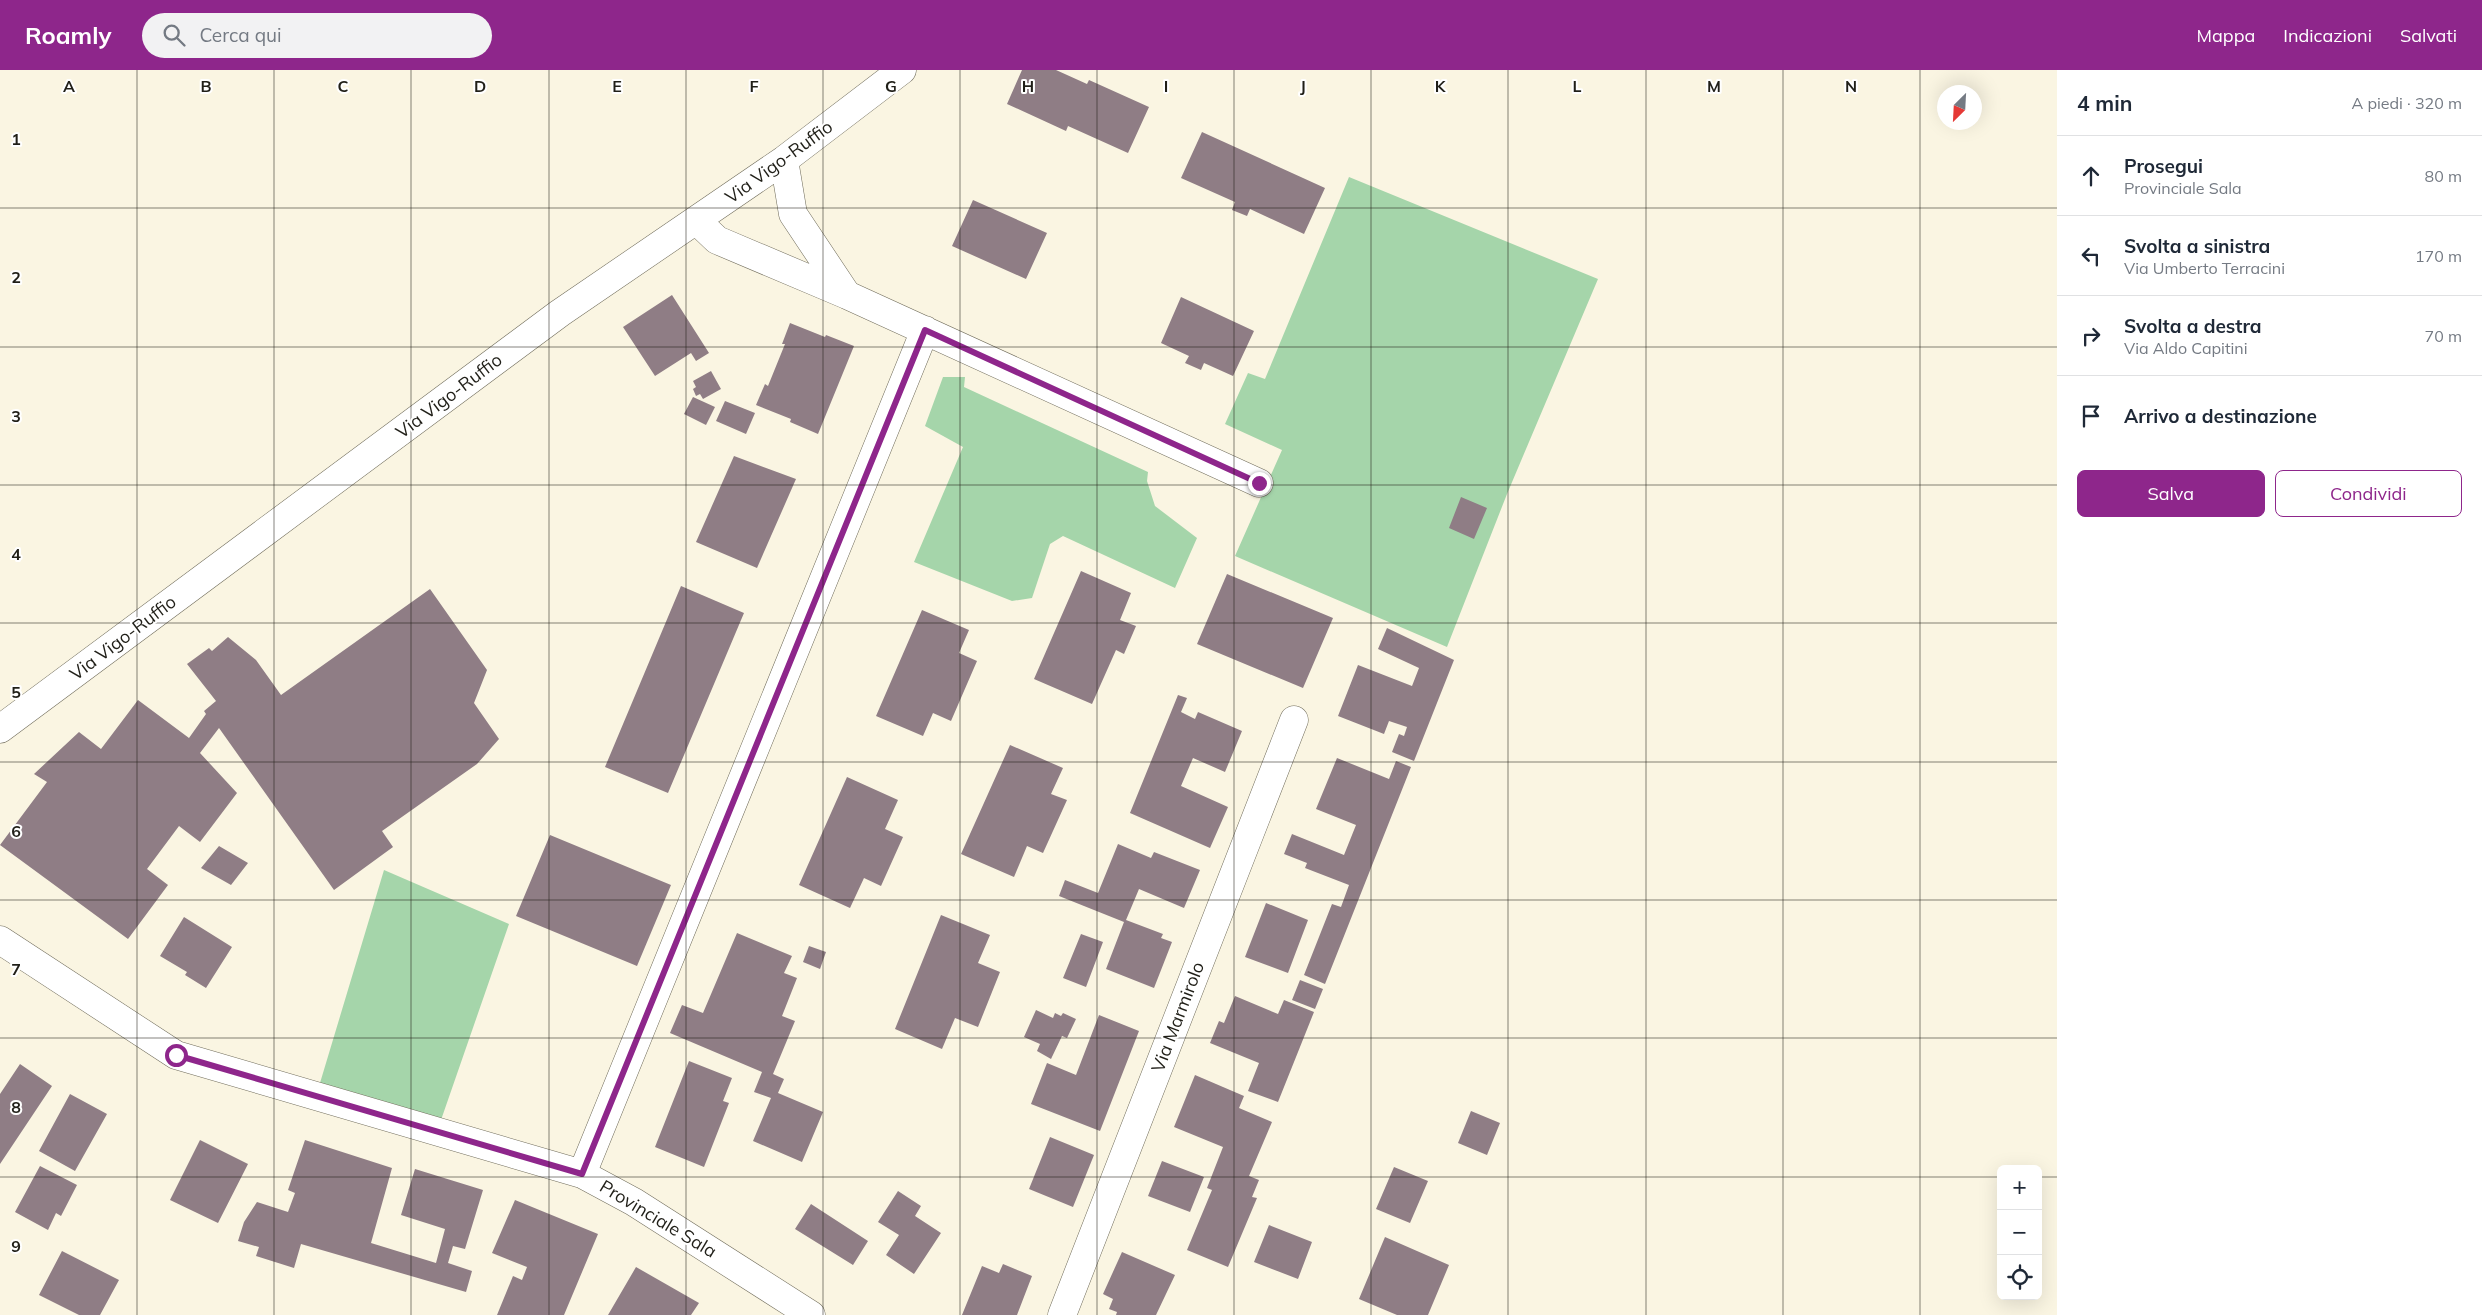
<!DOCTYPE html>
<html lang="it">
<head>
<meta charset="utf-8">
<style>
	body { margin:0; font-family:Mulish,sans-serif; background:#f2f2f3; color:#1f2937 }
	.controls { position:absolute; right:15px; bottom:15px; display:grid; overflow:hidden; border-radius:8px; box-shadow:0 5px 20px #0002 }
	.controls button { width:45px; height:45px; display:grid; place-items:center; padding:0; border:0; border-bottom:1px solid #e0e1e3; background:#fff; color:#1f2937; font:25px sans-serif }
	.compass { position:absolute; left:1937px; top:15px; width:45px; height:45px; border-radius:50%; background:#fff; box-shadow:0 5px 20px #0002; rotate:204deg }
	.stop { position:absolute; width:15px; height:15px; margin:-11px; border:4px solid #8e268b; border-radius:50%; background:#fff }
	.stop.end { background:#8e268b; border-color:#fff; box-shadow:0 1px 5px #0008 }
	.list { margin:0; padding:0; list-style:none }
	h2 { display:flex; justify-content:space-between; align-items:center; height:65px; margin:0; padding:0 20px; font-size:21px }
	h2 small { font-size:16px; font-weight:400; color:#747a83 }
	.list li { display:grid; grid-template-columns:32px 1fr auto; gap:15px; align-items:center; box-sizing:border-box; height:80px; padding:0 20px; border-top:1px solid #e0e1e3 }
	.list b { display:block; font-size:19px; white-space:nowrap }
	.list p { margin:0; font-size:16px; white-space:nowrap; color:#747a83 }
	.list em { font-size:16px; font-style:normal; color:#747a83 }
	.actions { display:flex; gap:10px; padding:15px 20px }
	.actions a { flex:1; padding:11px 0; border:1px solid #8e268b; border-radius:8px; text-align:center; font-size:18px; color:#8e268b }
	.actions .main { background:#8e268b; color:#fff }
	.icon { flex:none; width:28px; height:28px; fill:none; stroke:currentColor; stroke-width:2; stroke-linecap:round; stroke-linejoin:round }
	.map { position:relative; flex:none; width:2057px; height:1245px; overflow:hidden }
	header { display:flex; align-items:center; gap:30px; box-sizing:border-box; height:70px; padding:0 25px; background:#8e268b; color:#fff }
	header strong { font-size:24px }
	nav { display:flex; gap:28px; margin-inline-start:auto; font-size:18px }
	.search { width:350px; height:45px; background:#f2f2f3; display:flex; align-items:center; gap:12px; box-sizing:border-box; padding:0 18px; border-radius:28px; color:#747a83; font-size:19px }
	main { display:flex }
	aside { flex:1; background:#fff }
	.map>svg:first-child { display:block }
</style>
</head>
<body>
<header>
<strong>Roamly</strong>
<div class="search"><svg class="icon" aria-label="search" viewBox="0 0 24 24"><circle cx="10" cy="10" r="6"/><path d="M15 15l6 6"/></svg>Cerca qui</div>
<nav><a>Mappa</a><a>Indicazioni</a><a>Salvati</a></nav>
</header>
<main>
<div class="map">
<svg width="2057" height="1245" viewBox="0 0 2057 1245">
	<rect width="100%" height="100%" fill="#faf5e2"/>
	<path fill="#a5d5aa" d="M1349,107l249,102 -91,215 -60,153 -212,-91 47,-106 -57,-26 23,-51 17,6z
		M943,307h22l-1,10 184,85 -1,9 8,25 42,32 -22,50 -112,-52 -13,8 -18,54 -20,3 -98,-39 49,-115 -38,-21z
		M384,800l125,54 -68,196 -121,-37z"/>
	<path fill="#8f7d85" d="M1022,0h34l31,14 2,-4 60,27 -21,46 -60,-27 -2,5 -59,-27z
		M1202,62l123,56 -21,46 -54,-25 -3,7 -15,-6 3,-8 -54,-24z
		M973,130l74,33 -21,46 -74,-33z
		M672,225l37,58 -13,8 -5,-8 -36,23 -32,-49z
		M1181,227l73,34 -21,45 -29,-13 -3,7 -16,-7 4,-7 -28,-13z
		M790,253l35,14 1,-2 28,11 -36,88 -28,-12 1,-3 -35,-14 9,-21 3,2 17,-42h-3z
		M711,301l10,18 -18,10 -3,-5 -4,2 -3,-7 3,-2 -3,-6z
		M693,327l22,10 -9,18 -22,-11z
		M725,331l30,12 -9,21 -30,-13z
		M734,386l62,23 -39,89 -61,-26z
		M1461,427l26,11 -13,31 -25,-11z
		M1081,501l50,22 -11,27 16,6 -12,28 -8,-4 -24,54 -58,-25z
		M1227,504l106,44 -30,70 -106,-44z
		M681,516l63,27 -76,180 -63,-26z
		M430,519l57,81 -13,33 25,36 -22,25 -95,67 11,16 -59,43 -115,-162 -19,25 37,40 -37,49 -21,-16 -32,43 21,16 -40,54 -128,-94 47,-63 -13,-8 45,-42 22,17 37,-49 51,38 17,-24 -2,-3 12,-10 -29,-37 22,-16 3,3 16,-14 28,23 25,35z
		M922,540l47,20 -10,23 18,8 -26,60 -18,-8 -10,23 -47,-20z
		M1387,558l67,32 -40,101 -22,-9 7,-18 5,2 3,-9 -18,-6 -5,13 -46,-18 20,-51 54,21 7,-18 -41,-19z
		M1178,625l9,3 -6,14 14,7 3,-7 44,19 -17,41 -32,-14 -12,28 47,21 -18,41 -80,-35z
		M1010,675l53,23 -12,26 16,6 -24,53 -16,-7 -13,31 -53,-23z
		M1337,688l52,21 7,-18 15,6 -86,217 -21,-9 28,-71 9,3 8,-22 -44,-17 2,-5 -23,-9 8,-20 52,21 12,-30 -40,-16z
		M847,707l51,23 -13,29 18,8 -22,49 -17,-8 -14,30 -51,-23z
		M550,765l121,50 -34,81 -121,-50z
		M1118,774l33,14 3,-6 46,18 -16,38 -45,-19 -13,31 37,14 -2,4 11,4 -18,46 -48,-19 18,-47 -65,-26 6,-16 33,13z
		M219,776l29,17 -17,22 -30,-17z
		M1266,833l42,17 -20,53 -43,-16z
		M941,845l49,20 -12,28 22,9 -22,55 -23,-9 -13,31 -47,-20z
		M184,847l48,30 -26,41 -21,-13 2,-3 -27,-16z
		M737,863l55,23 -8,17 13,5 -15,38 13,5 -22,53 11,5 -6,14 45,19 -21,50 -49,-21 18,-43 -17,-6 8,-20 -92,-39 12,-28 21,8z
		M1081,864l22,8 -17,45 -23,-9z
		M809,876l17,6 -6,17 -17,-7z
		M1300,910l23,9 -8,20 -23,-9z
		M1235,926l43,18 6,-14 30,12 -36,90 -30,-11 11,-28 -49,-20 9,-22 5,2z
		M1036,940l17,8 2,-5 6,3 2,-3 13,6 -9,19 -5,-2 -11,23 -14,-8 3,-7 -16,-7z
		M1099,945l40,16 -39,100 -69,-27 16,-41 29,12z
		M689,991l43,17 -9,23 6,2 -25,64 -49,-20z
		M20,994l32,22 -52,78v-70z
		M1195,1005l49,21 -5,12 33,14 -23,54 10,4 -7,17 5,1 -29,69 -41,-17 25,-60 -5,-2 16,-41 -49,-20z
		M70,1024l37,20 -32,57 -36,-20z
		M1471,1041l29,12 -13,32 -29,-12z
		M1050,1067l44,18 -21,52 -44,-18z
		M200,1070l48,24 -30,59 -48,-23z
		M305,1070l87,28 -21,75 65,20 9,-34 -44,-14 14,-46 68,21 -18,59 -12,-3 -5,17 24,8 -6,21 -165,-48 -7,24 -38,-12 3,-9 -21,-6 6,-19 13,-20 31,10 7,-19 -7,-3z
		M1162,1091l42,16 -14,35 -42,-16z
		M40,1096l37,19 -16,31 -5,-3 -8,17 -33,-18z
		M1394,1097l34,14 -18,42 -34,-14z
		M898,1121l23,15 -6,10 26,17 -27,41 -28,-19 13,-20 -21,-13z
		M515,1130l83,34 -34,81h-67l16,-39 9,4 5,-13 -35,-14z
		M811,1134l57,37 -15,24 -58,-36z
		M1269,1155l43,17 -14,37 -44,-17z
		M1385,1167l64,28 -21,50h-31l-38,-16z
		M62,1181l57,29 -19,35h-21l-40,-20z
		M1122,1182l53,23 -19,40h-40l1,-3 -8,-3 4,-10 -10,-5z
		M1003,1194l29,12 -15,39h-55l20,-49 17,7z
		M636,1197l63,36 -8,12h-83z"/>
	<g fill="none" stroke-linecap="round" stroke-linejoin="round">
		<defs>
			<path id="minor" d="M784,90l9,54 54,81
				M697,151l20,19 130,55 412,188
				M0,659l560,-416 224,-153 118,-90
				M0,870l176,115 406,119 52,28 177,113
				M582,1104l343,-844
				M1062,1245l232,-595"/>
		</defs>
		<use href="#minor" stroke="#716d5c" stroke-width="29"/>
		<use href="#minor" stroke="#fff" stroke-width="28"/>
	</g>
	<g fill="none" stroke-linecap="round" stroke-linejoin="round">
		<path stroke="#8e268b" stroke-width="6" d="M176,985l406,119 343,-844 334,153"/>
	</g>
	<path fill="none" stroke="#201f18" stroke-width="1" stroke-opacity="0.55" d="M137,0v1245M274,0v1245M411,0v1245M549,0v1245M686,0v1245M823,0v1245M960,0v1245M1097,0v1245M1234,0v1245M1371,0v1245M1508,0v1245M1646,0v1245M1783,0v1245M1920,0v1245M0,138h2057M0,277h2057M0,415h2057M0,553h2057M0,692h2057M0,830h2057M0,968h2057M0,1107h2001M2038,1107h19"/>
	<g text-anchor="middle" stroke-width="4" stroke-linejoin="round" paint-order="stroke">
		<g font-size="18" fill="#201f18" stroke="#fff">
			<text transform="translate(779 92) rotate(-36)" y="6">Via Vigo-Ruffio</text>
			<text transform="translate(449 326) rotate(-37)" y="6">Via Vigo-Ruffio</text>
			<text transform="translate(123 568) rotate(-37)" y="6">Via Vigo-Ruffio</text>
			<text transform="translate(1178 947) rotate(-69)" y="6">Via Marmirolo</text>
			<text transform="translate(658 1149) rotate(31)" y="6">Provinciale Sala</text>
		</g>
	</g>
	<g font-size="16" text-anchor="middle" font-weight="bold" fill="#201f18" stroke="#fff" stroke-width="4" stroke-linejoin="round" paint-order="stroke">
		<text x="69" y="22">A</text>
		<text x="206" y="22">B</text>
		<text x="343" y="22">C</text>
		<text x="480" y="22">D</text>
		<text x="617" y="22">E</text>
		<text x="754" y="22">F</text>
		<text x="891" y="22">G</text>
		<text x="1028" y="22">H</text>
		<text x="1166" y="22">I</text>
		<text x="1303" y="22">J</text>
		<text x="1440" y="22">K</text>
		<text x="1577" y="22">L</text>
		<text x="1714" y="22">M</text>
		<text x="1851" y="22">N</text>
		<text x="16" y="75">1</text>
		<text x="16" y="213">2</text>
		<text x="16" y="352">3</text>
		<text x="16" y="490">4</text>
		<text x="16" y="628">5</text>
		<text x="16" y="767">6</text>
		<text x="16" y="905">7</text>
		<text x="16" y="1043">8</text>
		<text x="16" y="1182">9</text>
	</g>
</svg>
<div class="controls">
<button>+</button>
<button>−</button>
<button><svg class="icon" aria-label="locate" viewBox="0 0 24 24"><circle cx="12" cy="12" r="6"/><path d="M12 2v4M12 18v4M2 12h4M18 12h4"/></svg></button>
</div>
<svg class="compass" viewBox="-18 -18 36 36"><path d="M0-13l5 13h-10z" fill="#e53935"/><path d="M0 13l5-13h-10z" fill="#747a83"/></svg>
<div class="stop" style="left:176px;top:985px"></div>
<div class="stop end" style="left:1259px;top:413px"></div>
</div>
<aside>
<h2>4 min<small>A piedi · 320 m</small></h2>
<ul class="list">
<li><svg class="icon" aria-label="ahead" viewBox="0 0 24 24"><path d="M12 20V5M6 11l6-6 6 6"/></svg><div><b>Prosegui</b><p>Provinciale Sala</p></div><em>80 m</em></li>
<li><svg class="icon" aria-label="left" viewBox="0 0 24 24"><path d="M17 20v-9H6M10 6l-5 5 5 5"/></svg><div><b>Svolta a sinistra</b><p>Via Umberto Terracini</p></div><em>170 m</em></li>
<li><svg class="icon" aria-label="right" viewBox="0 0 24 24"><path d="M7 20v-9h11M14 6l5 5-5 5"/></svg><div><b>Svolta a destra</b><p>Via Aldo Capitini</p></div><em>70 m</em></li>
<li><svg class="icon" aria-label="arrive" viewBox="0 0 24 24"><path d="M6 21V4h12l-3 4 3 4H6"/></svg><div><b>Arrivo a destinazione</b></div></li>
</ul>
<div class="actions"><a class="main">Salva</a><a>Condividi</a></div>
</aside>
</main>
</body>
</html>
